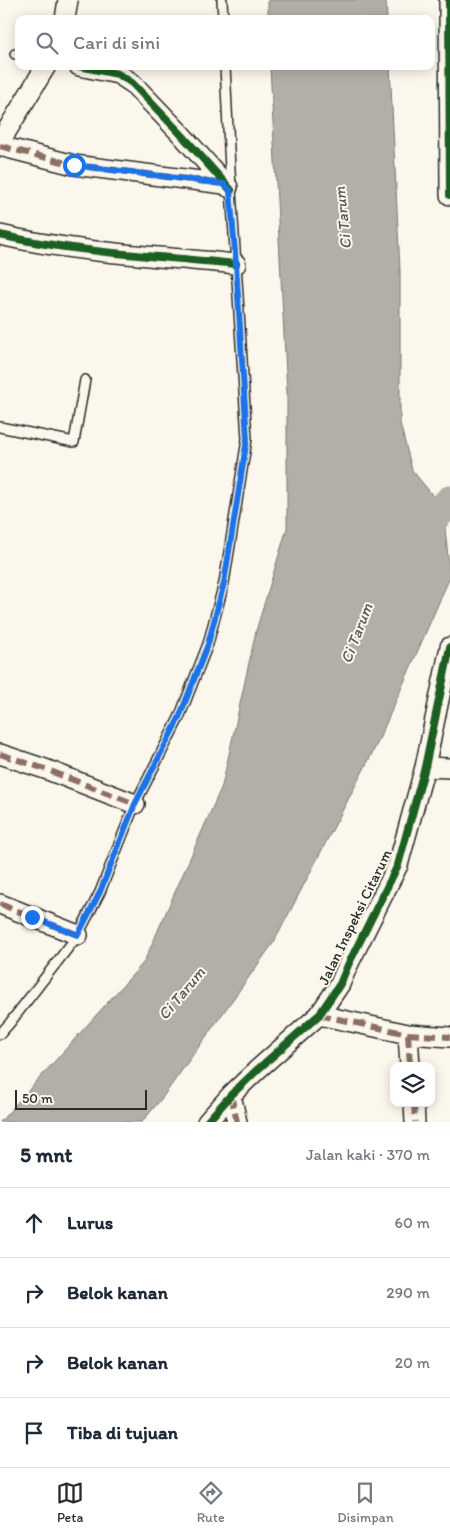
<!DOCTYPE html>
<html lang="id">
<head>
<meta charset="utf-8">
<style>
	body { margin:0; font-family:Itim,sans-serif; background:#f2f2f3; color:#1f2937 }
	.controls { position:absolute; right:15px; bottom:15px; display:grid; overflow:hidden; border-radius:10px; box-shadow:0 2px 12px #0003 }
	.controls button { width:45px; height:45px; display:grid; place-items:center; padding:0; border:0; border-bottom:1px solid #e0e1e3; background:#fff; color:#1f2937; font:25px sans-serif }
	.scale { position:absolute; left:15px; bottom:12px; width:132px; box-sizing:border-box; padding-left:5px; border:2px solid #2b2b2b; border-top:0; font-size:14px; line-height:18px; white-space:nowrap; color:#2b2b2b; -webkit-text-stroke:4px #fbf7ec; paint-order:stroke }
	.stop { position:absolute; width:15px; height:15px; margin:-11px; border:4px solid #1a73e8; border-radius:50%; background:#fff }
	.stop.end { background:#1a73e8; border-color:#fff; box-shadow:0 1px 5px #0008 }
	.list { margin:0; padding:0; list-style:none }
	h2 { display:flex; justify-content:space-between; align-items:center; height:65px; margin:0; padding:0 20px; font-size:21px }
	h2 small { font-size:16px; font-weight:400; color:#747a83 }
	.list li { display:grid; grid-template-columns:32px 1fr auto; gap:15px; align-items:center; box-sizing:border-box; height:70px; padding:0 20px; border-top:1px solid #e0e1e3 }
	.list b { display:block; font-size:19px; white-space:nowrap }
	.list em { font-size:16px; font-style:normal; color:#747a83 }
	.icon { flex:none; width:28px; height:28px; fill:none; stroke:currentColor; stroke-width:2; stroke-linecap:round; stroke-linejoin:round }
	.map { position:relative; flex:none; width:450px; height:1122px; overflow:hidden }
	.search { position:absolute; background:#fff; box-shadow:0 2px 12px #0003; left:15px; right:15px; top:15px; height:55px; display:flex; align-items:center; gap:12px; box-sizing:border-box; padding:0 18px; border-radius:10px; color:#747a83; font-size:19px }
	.sheet { height:345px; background:#fff }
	nav { display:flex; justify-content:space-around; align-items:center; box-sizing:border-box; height:70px; border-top:1px solid #e0e1e3; background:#fff; font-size:14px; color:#747a83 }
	nav a { display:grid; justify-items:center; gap:2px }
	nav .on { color:#2b2b2b }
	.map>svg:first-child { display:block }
</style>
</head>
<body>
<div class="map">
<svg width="450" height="1122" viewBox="0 0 450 1122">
	<rect width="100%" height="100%" fill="#fbf7ec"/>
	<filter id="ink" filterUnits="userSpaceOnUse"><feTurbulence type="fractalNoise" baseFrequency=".02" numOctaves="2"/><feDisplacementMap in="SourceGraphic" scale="10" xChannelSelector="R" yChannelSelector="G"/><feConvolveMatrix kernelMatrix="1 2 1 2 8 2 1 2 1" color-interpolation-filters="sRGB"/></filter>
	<g filter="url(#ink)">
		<path fill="#b1afa7" stroke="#7b7a75" d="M268,0h118l1,19h-119z
			M270,66h120l10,204v153l12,47 31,38 7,69 -73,167 -103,198 -112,156 -20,24h-142l144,-160 78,-176 34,-155 31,-103v-135z"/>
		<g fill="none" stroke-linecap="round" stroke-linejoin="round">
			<path stroke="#b1afa7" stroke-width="31" d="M414,538l36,-37"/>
			<defs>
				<path id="service" d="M222,0l1,19
					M15,54h4
					M0,427l74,15 11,-62
					M0,1034l9,-10 69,-89 22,-43 35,-88 44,-86 29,-74 16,-61 23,-144 -11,-175 -5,-74 -6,-124"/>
				<path id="minor" d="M449,0l1,195
					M65,19l3,-19
					M79,66l39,8 14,9 48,50 48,54
					M0,142l46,-76
					M0,146l74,19 150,19
					M0,235c77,18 158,21 236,29
					M0,754l45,15 90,35
					M425,767l25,1
					M0,904l78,31
					M319,1015l89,19 42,3
					M408,1034l2,32
					M231,1095l6,27
					M414,1103l1,19
					M207,1122l24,-27 26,-25 62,-55 21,-31 8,-19 50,-100 27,-98 25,-120"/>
			</defs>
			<use href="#service" stroke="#2b2b2b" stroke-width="12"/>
			<use href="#minor" stroke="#2b2b2b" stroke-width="22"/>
			<use href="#service" stroke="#fbf7ec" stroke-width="9"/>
			<use href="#minor" stroke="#fbf7ec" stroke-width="19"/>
			<path stroke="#8d6e63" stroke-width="6" stroke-dasharray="12 6" stroke-linecap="butt" d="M0,146l74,19 150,19
				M0,754l45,15 90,35
				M0,904l78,31
				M319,1015l89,19 42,3
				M408,1034l2,32
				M231,1095l6,27
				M414,1103l1,19"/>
			<defs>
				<path id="cycleway" d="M449,0l1,195
					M79,66l39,8 14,9 48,50 51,57
					M0,235c77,18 158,21 236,29
					M207,1122l24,-27 26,-25 62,-55 21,-31 8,-19 50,-100 27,-98 25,-120"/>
			</defs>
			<use href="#cycleway" stroke="#fbf7ec" stroke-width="11"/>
			<use href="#cycleway" stroke="#1b5e20" stroke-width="8"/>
		</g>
	</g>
	<g fill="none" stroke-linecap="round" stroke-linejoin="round" filter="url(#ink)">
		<path stroke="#1a73e8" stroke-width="6" d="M32,917l46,18 22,-43 35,-88 44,-86 29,-74 16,-61 23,-144 -11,-175 -6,-74 -6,-6 -150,-19"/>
	</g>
	<g text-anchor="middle" stroke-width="4" stroke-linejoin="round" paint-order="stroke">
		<g font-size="15" fill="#2b2b2b" stroke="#fbf7ec">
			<text transform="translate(355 917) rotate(-64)" y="5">Jalan Inspeksi Citarum</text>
		</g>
		<g font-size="16" font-style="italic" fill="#5a5956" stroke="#fbf7ec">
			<text transform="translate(342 218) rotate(-96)" y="6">Ci Tarum</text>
			<text transform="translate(356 633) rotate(-69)" y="6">Ci Tarum</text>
			<text transform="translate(181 993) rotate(-50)" y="6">Ci Tarum</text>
		</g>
	</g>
</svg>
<div class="controls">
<button><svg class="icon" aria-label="layers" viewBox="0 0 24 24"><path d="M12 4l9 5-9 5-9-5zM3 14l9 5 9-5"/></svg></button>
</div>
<div class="scale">50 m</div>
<div class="stop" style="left:74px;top:165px"></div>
<div class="stop end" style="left:32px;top:917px"></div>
<div class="search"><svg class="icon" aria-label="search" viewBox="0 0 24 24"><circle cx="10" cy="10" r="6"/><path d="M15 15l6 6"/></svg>Cari di sini</div>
</div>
<section class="sheet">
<h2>5 mnt<small>Jalan kaki · 370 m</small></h2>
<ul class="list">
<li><svg class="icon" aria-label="ahead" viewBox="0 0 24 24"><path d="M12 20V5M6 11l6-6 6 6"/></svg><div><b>Lurus</b></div><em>60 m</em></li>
<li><svg class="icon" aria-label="right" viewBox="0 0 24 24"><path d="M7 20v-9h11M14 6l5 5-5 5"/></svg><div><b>Belok kanan</b></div><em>290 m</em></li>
<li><svg class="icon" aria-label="right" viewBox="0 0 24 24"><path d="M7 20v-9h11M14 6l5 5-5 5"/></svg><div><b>Belok kanan</b></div><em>20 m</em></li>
<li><svg class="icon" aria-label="arrive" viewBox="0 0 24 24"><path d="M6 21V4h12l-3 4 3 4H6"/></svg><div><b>Tiba di tujuan</b></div></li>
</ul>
</section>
<nav>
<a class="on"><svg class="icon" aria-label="map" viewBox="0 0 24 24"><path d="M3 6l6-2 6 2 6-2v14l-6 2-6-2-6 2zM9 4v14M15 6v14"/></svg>Peta</a>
<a><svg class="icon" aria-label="directions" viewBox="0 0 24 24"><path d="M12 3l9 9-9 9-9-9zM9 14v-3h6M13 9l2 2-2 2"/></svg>Rute</a>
<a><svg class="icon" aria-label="saved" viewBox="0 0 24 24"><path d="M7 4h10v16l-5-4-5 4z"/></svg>Disimpan</a>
</nav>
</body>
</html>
